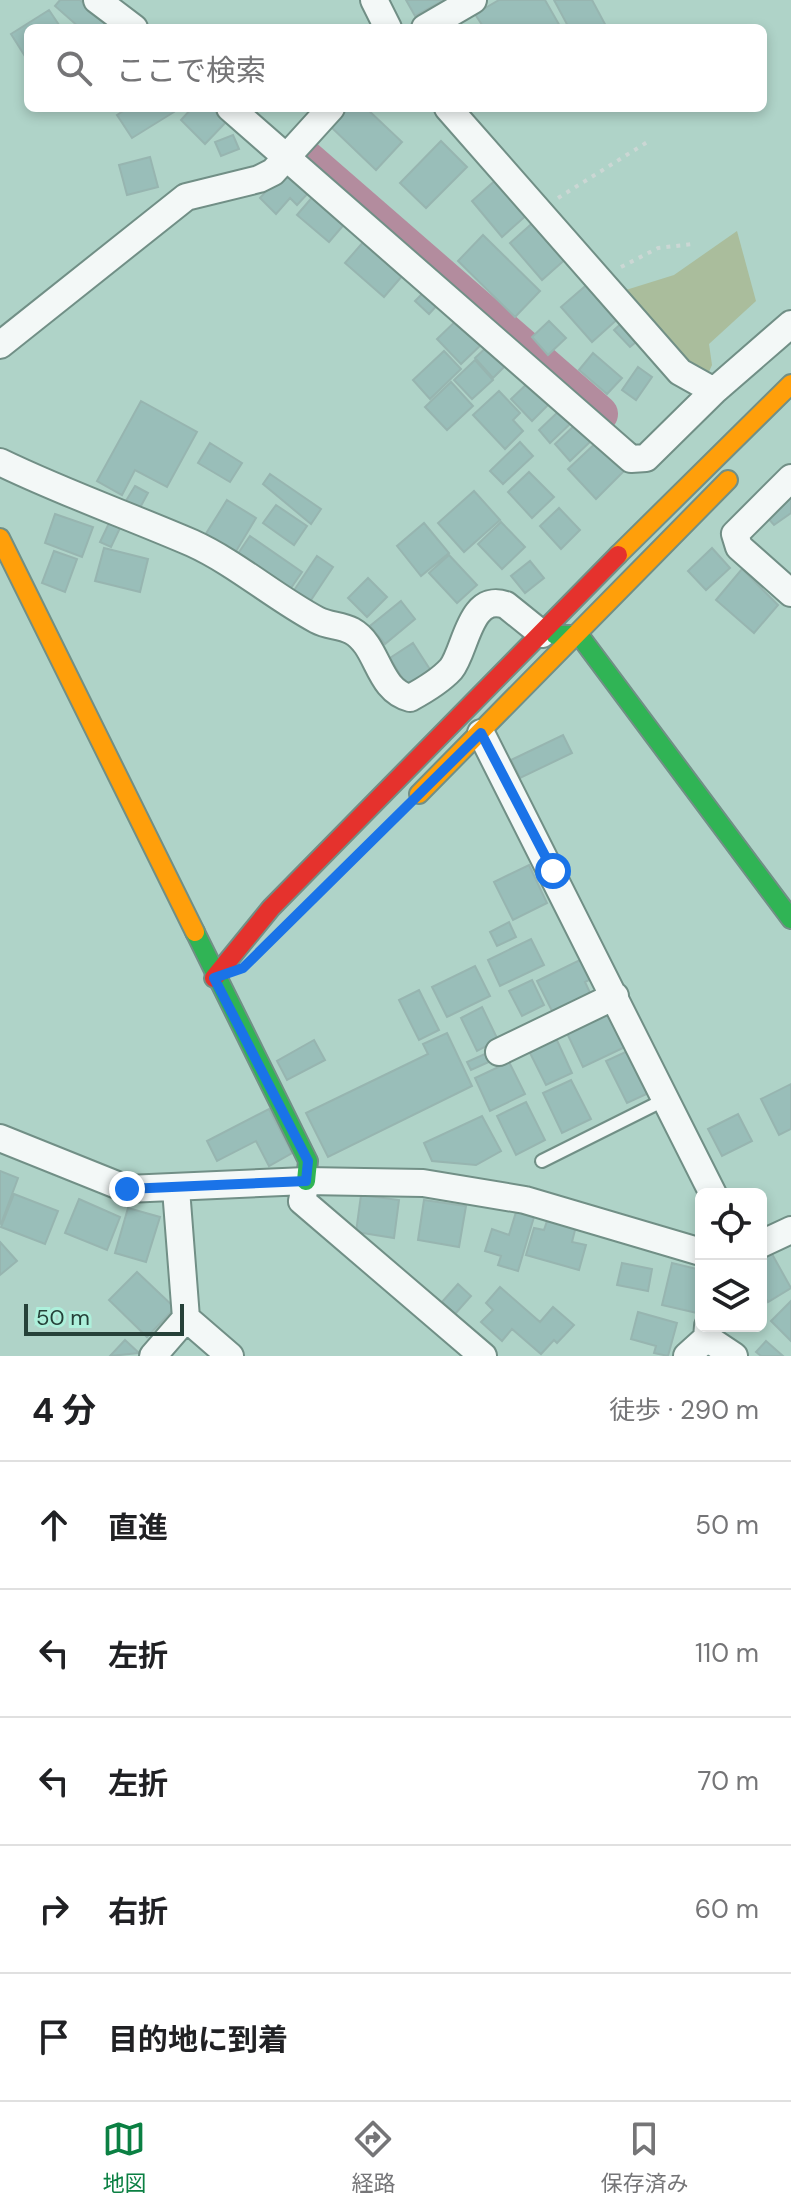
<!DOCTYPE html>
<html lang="ja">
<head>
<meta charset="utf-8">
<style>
	body { margin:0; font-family:"DM Sans","Noto Sans JP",sans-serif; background:#f2f2f2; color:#202124 }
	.controls { position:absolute; right:24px; bottom:24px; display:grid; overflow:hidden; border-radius:12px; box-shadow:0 4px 12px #0003 }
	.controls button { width:72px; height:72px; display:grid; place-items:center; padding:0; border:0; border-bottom:2px solid #e0e0e0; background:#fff; color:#202124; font:40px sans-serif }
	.scale { position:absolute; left:24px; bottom:20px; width:160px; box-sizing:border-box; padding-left:8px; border:4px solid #264139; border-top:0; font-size:22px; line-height:28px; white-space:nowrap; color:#264139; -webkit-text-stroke:6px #adf0db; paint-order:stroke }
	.stop { position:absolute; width:24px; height:24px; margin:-18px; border:6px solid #1a73e8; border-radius:50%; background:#fff }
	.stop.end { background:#1a73e8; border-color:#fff; box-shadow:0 2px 8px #0008 }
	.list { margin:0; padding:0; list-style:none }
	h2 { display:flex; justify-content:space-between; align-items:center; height:104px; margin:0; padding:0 32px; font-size:34px }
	h2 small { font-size:26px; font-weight:400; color:#757577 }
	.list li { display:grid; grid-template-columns:52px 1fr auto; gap:24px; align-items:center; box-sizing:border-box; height:128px; padding:0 32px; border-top:2px solid #e0e0e0 }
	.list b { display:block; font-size:30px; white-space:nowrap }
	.list em { font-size:26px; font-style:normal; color:#757577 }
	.icon { flex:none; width:44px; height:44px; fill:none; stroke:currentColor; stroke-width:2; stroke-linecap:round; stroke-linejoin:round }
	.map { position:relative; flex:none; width:791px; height:1356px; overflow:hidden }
	.search { position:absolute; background:#fff; box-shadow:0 4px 12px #0003; left:24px; right:24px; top:24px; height:88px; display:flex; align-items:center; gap:20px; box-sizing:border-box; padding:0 28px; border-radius:12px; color:#757577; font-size:30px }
	.sheet { height:744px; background:#fff }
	nav { display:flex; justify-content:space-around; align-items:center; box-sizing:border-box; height:112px; border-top:2px solid #e0e0e0; background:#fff; font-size:22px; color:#757577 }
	nav a { display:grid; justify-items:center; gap:4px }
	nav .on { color:#0b8043 }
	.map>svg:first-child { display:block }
</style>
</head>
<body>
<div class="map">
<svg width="791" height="1356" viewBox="0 0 791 1356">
	<rect width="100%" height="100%" fill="#afd3c8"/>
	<path fill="#aabd9c" d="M737,231l19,70 -47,43 3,21 -4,9 -23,-13 -72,-67 61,-19z"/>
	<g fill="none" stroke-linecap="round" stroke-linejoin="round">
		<path stroke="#b38c9e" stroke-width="38" d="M299,153l300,261"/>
	</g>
	<path fill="#99beb9" stroke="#97b5b0" stroke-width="2" d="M60,0h20l32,28h-32l-25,-22z
		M406,0h38l-29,16z
		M499,0h46l16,28h-77l-9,-14z
		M554,0h38l14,26 -37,2z
		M49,10l10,15 -31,3v33l-17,-27z
		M128,108h44l2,4 -42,26 -15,-23z
		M192,108h22l13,13 -22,23 -24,-24z
		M347,108h19l36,34 -26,28 -46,-44z
		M233,135l6,14 -18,7 -6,-14z
		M441,141l26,26 -41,41 -26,-25z
		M150,157l8,30 -31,8 -8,-30z
		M286,169l24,22 -13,14 -7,-7 -14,16 -16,-16z
		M498,178l31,35 -27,24 -30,-36z
		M315,194l32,27 -18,21 -32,-27z
		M536,220l33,36 -27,24 -32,-37z
		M483,235l57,56 -25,26 -57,-56z
		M365,240l38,35 -19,22 -39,-34z
		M590,282l31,34 -29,26 -31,-35z
		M427,289l13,13 -11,12 -14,-13z
		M460,317l24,25 -23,22 -24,-25z
		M625,320l16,18 -11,9 -16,-17z
		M549,321l17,17 -18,17 -16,-18z
		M491,343l18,19 -16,16 -18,-20z
		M444,351l17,18 -31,30 -17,-19z
		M593,353l29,25 -15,16 -28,-24z
		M475,360l18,20 -21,19 -18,-19z
		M638,367l14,10 -16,23 -14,-10z
		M531,380l20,22 -19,19 -21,-22z
		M451,382l22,24 -26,24 -22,-23z
		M499,391l21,22 -7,7 10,11 -18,18 -32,-34z
		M141,401l56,31 -30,55 -32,-17 -13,25 -25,-14z
		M560,410l12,12 -22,21 -11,-13z
		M577,423l16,16 -23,22 -15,-17z
		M599,440l27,29 -30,30 -28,-30z
		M520,442l13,14 -30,28 -13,-13z
		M210,443l32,20 -12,19 -32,-19z
		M529,472l25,25 -22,21 -24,-26z
		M270,474l51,35 -10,15 -48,-40z
		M135,486l13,7 -13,24 -14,-8z
		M474,491l26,29 -36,32 -26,-29z
		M791,495v18l-17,12 -7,-8z
		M227,500l29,18 -24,40 -30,-18z
		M276,505l31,21 -13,19 -31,-22z
		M559,508l21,22 -19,19 -21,-23z
		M55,514l38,13 -11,30 -37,-14z
		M110,521l11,5 -10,21 -11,-5z
		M501,522l24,25 -23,22 -24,-25z
		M424,523l25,30 -28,23 -24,-30z
		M250,536l52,36 -18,26 -51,-37z
		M104,548l44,11 -8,33 -45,-11z
		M712,548l18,20 -24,22 -18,-19z
		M54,551l23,8 -12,33 -23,-9z
		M449,555l28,30 -20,18 -28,-30z
		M317,556l16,11 -28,42 -16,-11z
		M530,561l14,17 -19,15 -14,-17z
		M742,569l36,36 -24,28 -38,-33z
		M368,578l19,19 -20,20 -19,-19z
		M401,601l14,18 -30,25 -15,-18z
		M413,643l18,28 -24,15 -17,-28z
		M563,735l9,18 -52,25 -9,-18z
		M529,865l18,38 -34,17 -19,-38z
		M509,922l7,15 -19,9 -7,-14z
		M531,939l13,26 -44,21 -12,-26z
		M586,957l9,20 -10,5 7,15 -38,18 -17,-34z
		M475,966l15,30 -43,21 -15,-30z
		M532,980l12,25 -22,11 -13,-25z
		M419,990l20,40 -20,10 -20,-40z
		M482,1007l16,33 -21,11 -16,-33z
		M606,1010l19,37 -42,20 -18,-38z
		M447,1033l25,53 -144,71 -22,-44 122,-59 -5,-10z
		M555,1036l17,37 -26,12 -18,-36z
		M314,1040l11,20 -38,20 -10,-19z
		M632,1049l21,42 -26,12 -21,-42z
		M487,1053l4,8 -20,9 -4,-8z
		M509,1062l16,32 -35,17 -15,-33z
		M571,1080l20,39 -29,14 -19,-40z
		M791,1084v45l-12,6 -18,-36z
		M526,1102l19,38 -29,15 -19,-39z
		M269,1109l23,44 -23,13 -13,-25 -39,20 -10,-20z
		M738,1114l14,27 -30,15 -14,-27z
		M482,1116l19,35 -25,14 -44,-4 -8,-18z
		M0,1171l18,7 -17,46 -1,-1z
		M14,1194l44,17 -13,33 -44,-17z
		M361,1195l38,5 -5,38 -38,-6z
		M79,1199l41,18 -13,33 -42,-17z
		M424,1200l42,6 -7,41 -41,-7z
		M128,1208l32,9 -14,45 -31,-9z
		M516,1212l18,5 -16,54 -20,-6 3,-9 -16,-5 7,-22 17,6z
		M548,1218l28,8 -4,16 14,3 -7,25 -53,-15 8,-27 10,2z
		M0,1242l17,19 -17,14z
		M772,1254l19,34 -23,14 -7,-12v-29z
		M622,1263l30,6 -4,22 -31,-6z
		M672,1263l29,7 -4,43 -35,-8z
		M137,1272l38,36 -28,29 -38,-37z
		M458,1284l13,12 -16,18 -13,-12z
		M500,1287l40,35 13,-15 21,18 -17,18 -3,-3 -13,14 -29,-25 -10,12 -21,-19 12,-12 -7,-7z
		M791,1301v40l-20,-20z
		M638,1312l39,11 -9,33 -14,-3 2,-7 -25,-7z
		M125,1340l14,13 -29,3z
		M766,1341l17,15h-22l-5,-4z"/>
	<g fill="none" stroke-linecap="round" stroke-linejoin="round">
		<defs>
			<path id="lane" d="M542,1161l124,-62"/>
			<path id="street" d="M97,0l37,28
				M374,0l14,28
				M425,28l48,-28
				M230,108l401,351 15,-1 68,-67 77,-67
				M448,108l232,264 34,19
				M0,345l186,-148 73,-18 14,-7 58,-64
				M0,462c64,31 127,53 192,81 44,20 82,54 125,77 11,6 24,5 35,11 27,15 25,59 58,67 13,-7 31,-18 41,-29 15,-18 18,-77 55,-64l36,29
				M791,478l-56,56 4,13 52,46
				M481,733l232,461
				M499,1052l116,-56
				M0,1138l127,51 179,-8 117,2 102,17 176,52
				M306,1181l-4,20 181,155
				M761,1244l30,-14
				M186,1318l44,38
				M707,1338l27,18
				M153,1356l33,-38 -10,-129
				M687,1356l20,-18 1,-12"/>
			<path id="fast" d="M555,635h24l212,284
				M195,932l113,229 -2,20"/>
			<path id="slow" d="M0,538l195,394
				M618,555l173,-171
				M419,794l309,-314"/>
			<path id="jam" d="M214,978l57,-70 347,-353"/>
		</defs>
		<use href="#lane" stroke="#718f86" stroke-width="16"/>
		<use href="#street" stroke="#718f86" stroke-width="30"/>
		<use href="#fast" stroke="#718f86" stroke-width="22"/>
		<use href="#slow" stroke="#718f86" stroke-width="22"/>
		<use href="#jam" stroke="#718f86" stroke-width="22"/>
		<path stroke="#cbd7d4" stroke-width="4" stroke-dasharray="4 6" stroke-linecap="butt" d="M558,198l91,-57
			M621,267l37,-19 35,-4"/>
		<use href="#lane" stroke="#f3f8f7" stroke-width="12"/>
		<use href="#street" stroke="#f3f8f7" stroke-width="26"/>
		<use href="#fast" stroke="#30b455" stroke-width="18"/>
		<use href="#slow" stroke="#ff9f0a" stroke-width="18"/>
		<use href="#jam" stroke="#e5322d" stroke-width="18"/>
	</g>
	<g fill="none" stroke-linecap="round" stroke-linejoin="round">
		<path stroke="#1a73e8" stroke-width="10" d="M127,1189l179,-8 2,-20 -94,-183 29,-10 238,-235 72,138"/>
	</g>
</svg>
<div class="controls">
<button><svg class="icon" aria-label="locate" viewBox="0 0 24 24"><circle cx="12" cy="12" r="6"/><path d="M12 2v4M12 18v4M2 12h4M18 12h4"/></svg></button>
<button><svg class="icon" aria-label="layers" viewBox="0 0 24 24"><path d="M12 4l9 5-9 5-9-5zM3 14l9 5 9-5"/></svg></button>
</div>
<div class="scale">50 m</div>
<div class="stop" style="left:553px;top:871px"></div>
<div class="stop end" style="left:127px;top:1189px"></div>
<div class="search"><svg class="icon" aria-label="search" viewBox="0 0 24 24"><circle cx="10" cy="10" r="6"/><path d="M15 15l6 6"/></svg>ここで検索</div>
</div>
<section class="sheet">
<h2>4 分<small>徒歩 · 290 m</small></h2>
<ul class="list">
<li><svg class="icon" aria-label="ahead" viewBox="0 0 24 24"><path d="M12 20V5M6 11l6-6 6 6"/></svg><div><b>直進</b></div><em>50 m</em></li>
<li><svg class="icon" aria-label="left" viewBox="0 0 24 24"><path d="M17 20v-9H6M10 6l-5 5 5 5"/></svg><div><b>左折</b></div><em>110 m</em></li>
<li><svg class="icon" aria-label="left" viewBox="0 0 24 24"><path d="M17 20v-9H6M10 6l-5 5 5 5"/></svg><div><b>左折</b></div><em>70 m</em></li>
<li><svg class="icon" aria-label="right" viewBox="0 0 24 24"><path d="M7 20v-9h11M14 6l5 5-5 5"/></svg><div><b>右折</b></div><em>60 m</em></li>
<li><svg class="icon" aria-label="arrive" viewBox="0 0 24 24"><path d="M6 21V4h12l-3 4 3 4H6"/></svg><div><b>目的地に到着</b></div></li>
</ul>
</section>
<nav>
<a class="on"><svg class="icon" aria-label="map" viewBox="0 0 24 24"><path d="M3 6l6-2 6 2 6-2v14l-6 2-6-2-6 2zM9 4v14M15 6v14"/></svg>地図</a>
<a><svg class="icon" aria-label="directions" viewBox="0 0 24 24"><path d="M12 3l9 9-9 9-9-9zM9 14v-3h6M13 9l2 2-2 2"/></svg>経路</a>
<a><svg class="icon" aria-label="saved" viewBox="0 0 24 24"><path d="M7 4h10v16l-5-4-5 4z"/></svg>保存済み</a>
</nav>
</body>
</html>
